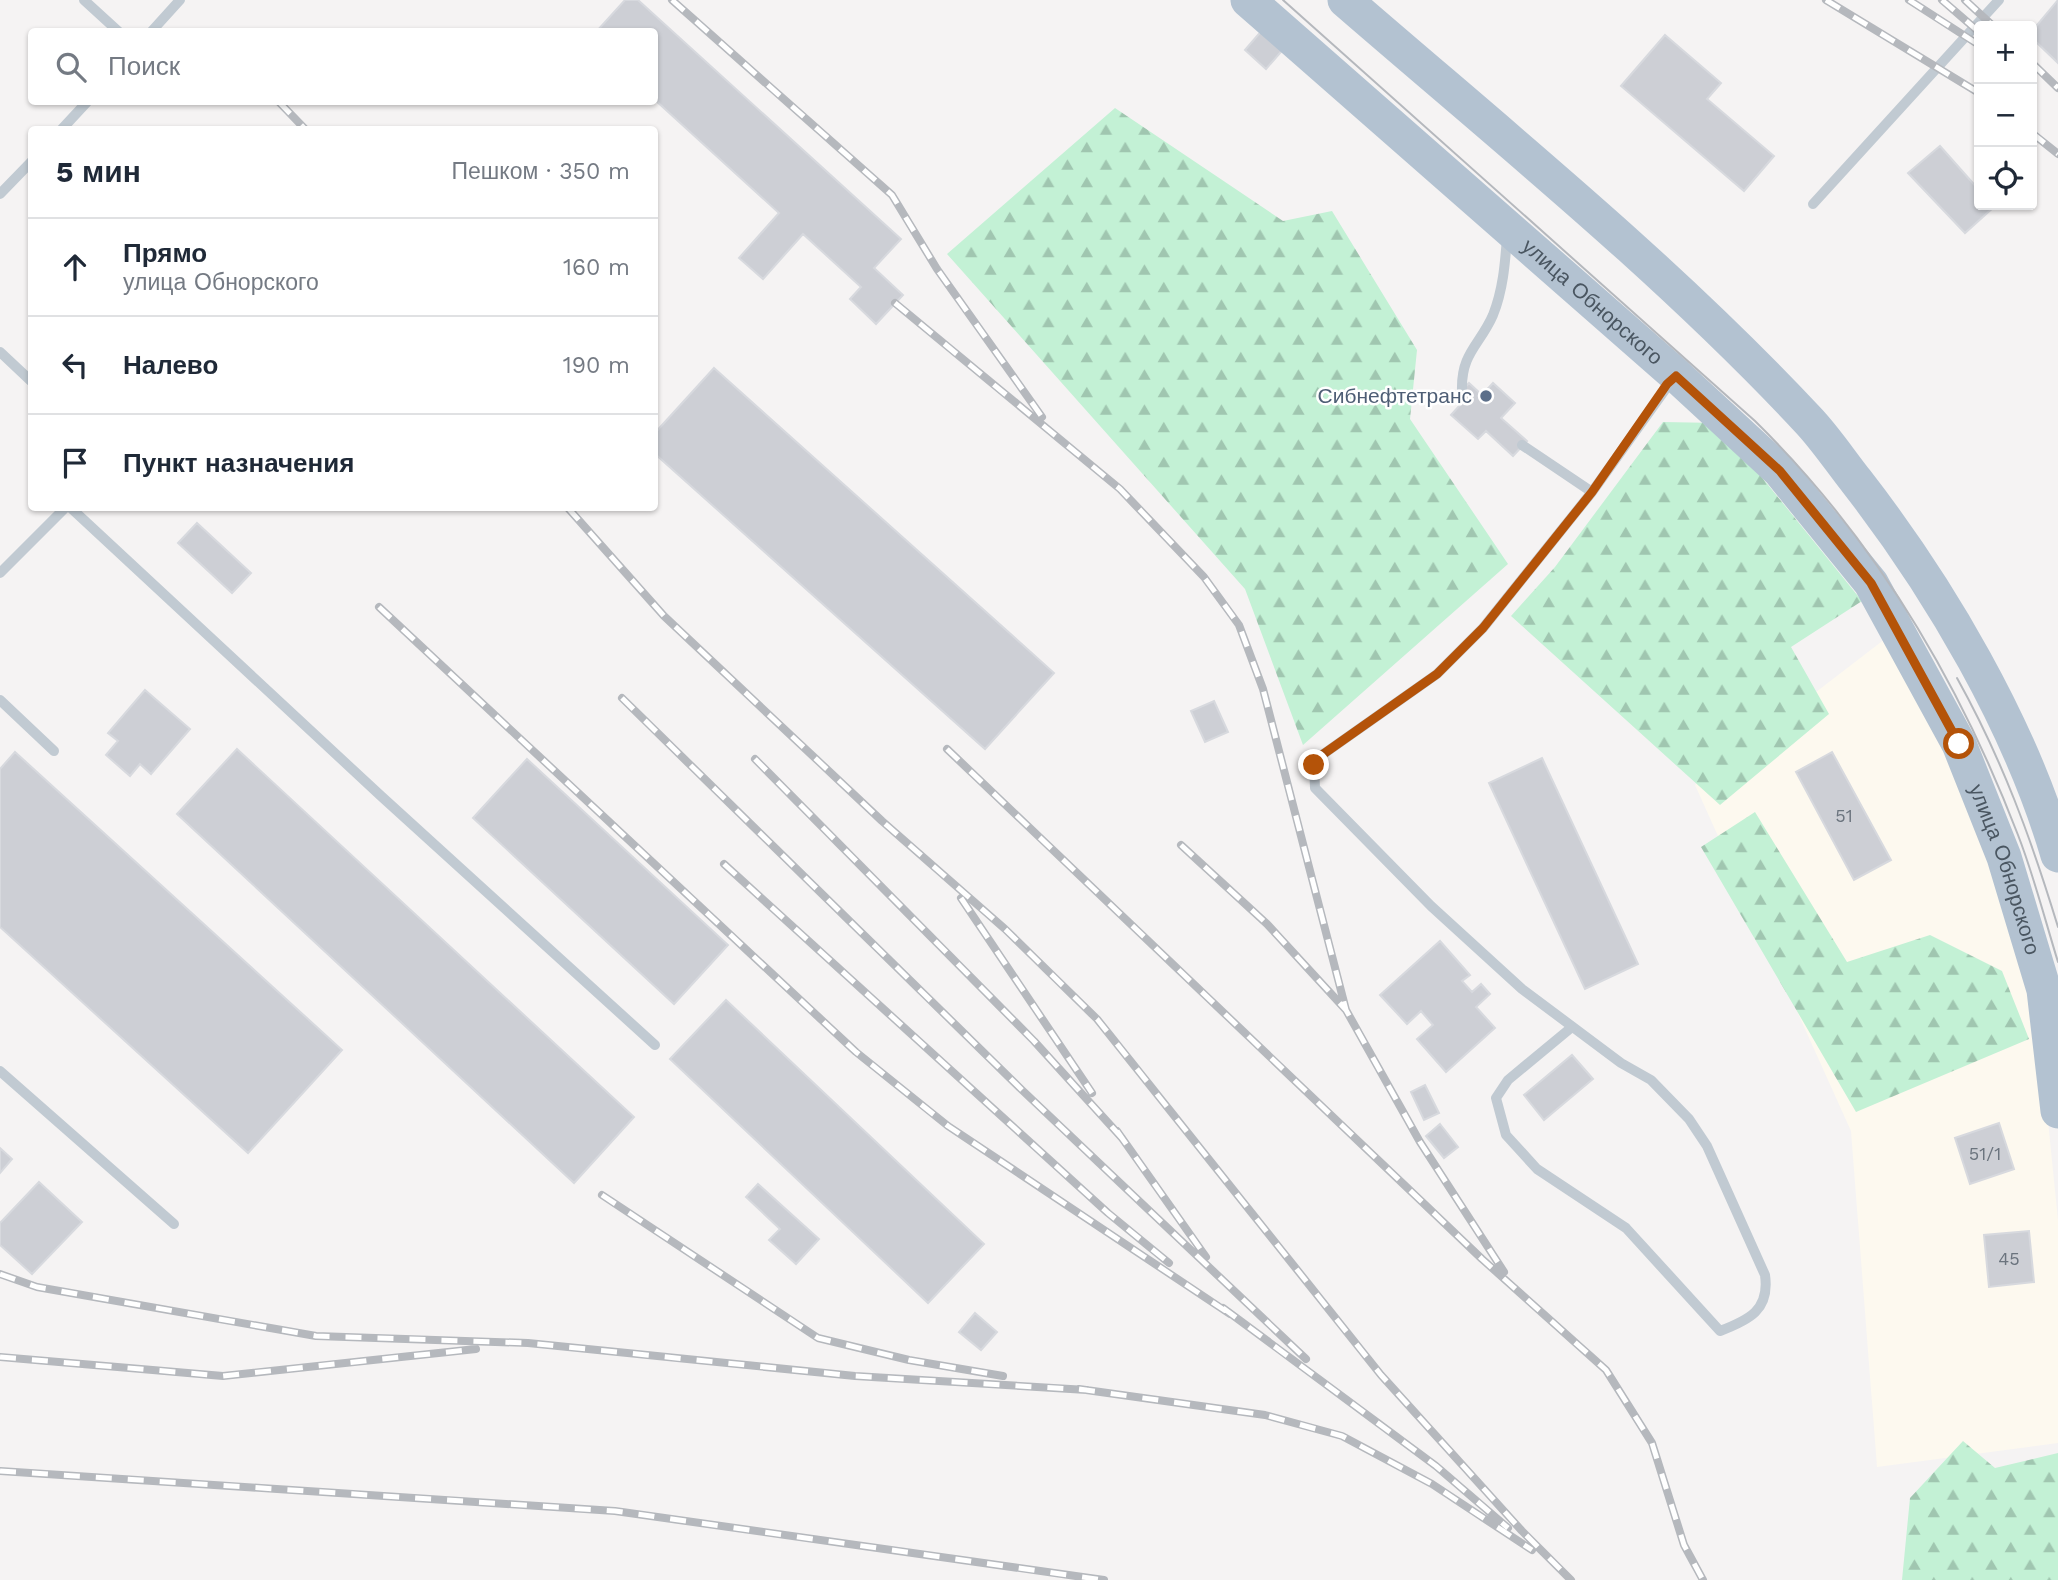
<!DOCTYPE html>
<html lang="ru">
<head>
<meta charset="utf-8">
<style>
	body { margin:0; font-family:"Work Sans",sans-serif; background:#f2f2f3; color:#1f2937 }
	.controls { position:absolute; right:21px; top:21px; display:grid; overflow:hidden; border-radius:7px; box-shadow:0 2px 5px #0004 }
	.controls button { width:63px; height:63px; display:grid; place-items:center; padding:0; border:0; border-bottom:2px solid #e0e1e3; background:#fff; color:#1f2937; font:35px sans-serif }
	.stop { position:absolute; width:21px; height:21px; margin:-16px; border:5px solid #b45309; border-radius:50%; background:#fff }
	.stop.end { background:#b45309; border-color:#fff; box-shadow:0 2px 7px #0008 }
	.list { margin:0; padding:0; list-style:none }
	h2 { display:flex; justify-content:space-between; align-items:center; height:91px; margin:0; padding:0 28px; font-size:30px }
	h2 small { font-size:23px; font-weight:400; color:#747a83 }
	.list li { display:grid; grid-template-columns:46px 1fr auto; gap:21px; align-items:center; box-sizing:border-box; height:98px; padding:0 28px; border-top:2px solid #e0e1e3 }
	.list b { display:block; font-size:26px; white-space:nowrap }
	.list p { margin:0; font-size:23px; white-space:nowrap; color:#747a83 }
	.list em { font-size:23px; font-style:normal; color:#747a83 }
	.icon { flex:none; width:38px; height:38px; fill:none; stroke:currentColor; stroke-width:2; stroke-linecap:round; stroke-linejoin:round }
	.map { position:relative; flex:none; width:2058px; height:1580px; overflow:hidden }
	.search { position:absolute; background:#fff; box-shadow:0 2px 5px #0004; left:28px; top:28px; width:630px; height:77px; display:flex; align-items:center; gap:18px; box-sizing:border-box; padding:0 24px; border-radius:7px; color:#747a83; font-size:26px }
	.panel { position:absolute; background:#fff; box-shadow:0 2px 5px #0004; left:28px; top:126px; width:630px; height:385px; border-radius:7px }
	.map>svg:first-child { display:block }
</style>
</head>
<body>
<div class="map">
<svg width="2058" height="1580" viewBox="0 0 2058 1580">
	<defs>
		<pattern id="forest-firs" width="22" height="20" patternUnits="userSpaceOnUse" patternTransform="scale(1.75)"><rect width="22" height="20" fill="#c3f1d5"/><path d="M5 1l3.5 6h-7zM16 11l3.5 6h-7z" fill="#a0c6b0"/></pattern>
	</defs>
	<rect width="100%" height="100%" fill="#f5f3f3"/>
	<path fill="#fdf9ef" d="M1885,639l60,111 47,107 47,175 19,188v223l-181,24 -26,-336 -156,-346z"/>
	<path fill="url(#forest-firs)" d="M1115,108l168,113 49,-10 85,139 -7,69 98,145 -205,181 -58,-156 -298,-335z
		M1663,422l55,1 144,178 -71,46 38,67 -109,91 -209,-189 44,-49z
		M1755,812l92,150 83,-27 72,36 27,68 -173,73 -155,-265z
		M1963,1441l32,27 63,-15v127h-156l8,-82z"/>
	<path fill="#cdcfd5" stroke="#d7d9de" stroke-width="2" d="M625,0h13l263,239 -27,29 29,27 -27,29 -26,-25 11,-12 -58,-53 -40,45 -24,-21 40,-45 -125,-114v-67h-58z
		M2058,0v63l-26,-25v-7z
		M1264,28l22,18 -20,23 -21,-19z
		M1665,35l56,48 -14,16 67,57 -30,35 -123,-105z
		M1940,146l39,44v15l15,2 -29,26 -57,-60z
		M714,368l340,305 -69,76 -331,-296v-19z
		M1469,383l13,12 11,-12 22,20 -14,15 26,23 -14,15 -27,-25 -8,8 -27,-24 10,-11 -6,-6z
		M197,523l54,50 -19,20 -54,-50z
		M145,690l45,39 -39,45 -11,-10 -10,12 -24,-21 12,-14 -10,-8z
		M1214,701l14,31 -23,10 -14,-31z
		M237,749l397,368 -60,66 -397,-369z
		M15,752l327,298 -94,103 -248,-226v-158z
		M1832,752l59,108 -37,20 -58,-108z
		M1542,758l96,206 -53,25 -96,-206z
		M527,759l201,186 -54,59 -201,-186z
		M1440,941l30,34 -8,6 10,11 9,-8 9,10 -14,13 19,21 -49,44 -29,-33 16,-14 -12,-14 -14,13 -27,-29z
		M726,1000l258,244 -56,59 -258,-244z
		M1572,1055l21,24 -49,41 -20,-25z
		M1425,1085l14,28 -15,7 -13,-28z
		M1999,1123l15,46 -44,15 -15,-46z
		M1440,1124l18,23 -14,11 -18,-22z
		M0,1148l12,11 -12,14z
		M39,1182l43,40 -50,52 -32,-29v-22z
		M758,1184l61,55 -23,25 -27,-24 11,-11 -34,-32z
		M2029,1231l5,51 -45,5 -5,-52z
		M975,1313l22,19 -16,18 -22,-18z"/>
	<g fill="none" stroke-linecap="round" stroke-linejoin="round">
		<path stroke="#c1cad2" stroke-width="10" d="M84,0l35,32
			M151,32l29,-32
			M61,130l26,-28
			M0,194l32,-33
			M1813,204l186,-204
			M0,352l32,30
			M1462,390c-1,-37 18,-45 31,-75 10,-25 12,-51 14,-77
			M1522,445l70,47 80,-112
			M71,508l310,288 274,249
			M0,573l65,-65
			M0,700l54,51
			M1572,1027l-64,53 -12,18 10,37 31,34 89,59 94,103c29,-11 50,-21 45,-56l-58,-129 -18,-27 -38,-39 -30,-17 -99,-74 -91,-83 -116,-118 -1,-23 8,-10 115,-81 46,-46 109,-136
			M0,1071l174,153"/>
		<g stroke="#b3c2d1" stroke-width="35">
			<path id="s1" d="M1248,0l429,376 103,95 91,112 88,161 45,113 40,133 14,121"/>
			<path d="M1345,0c157,136 321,268 463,420 18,19 33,42 49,62 83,107 163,243 201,373"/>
		</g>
		<path stroke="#b5b8bd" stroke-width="2" d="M1283,0l472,421c118,116 204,260 263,414 16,41 27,85 40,127
			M1957,678c45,81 74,160 101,249"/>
		<defs>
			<path id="rail" d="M672,0l220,195 45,74 105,148
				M1826,0l153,93
				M1909,0l70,45
				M1942,0l37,32
				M1965,0l28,26
				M2032,63l26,25
				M279,102l27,28
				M2032,133l26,21
				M895,303l225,186 84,88 35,48 24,64 83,321
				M568,508l96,108 218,205 123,108 92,90 284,356 141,156 49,49
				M379,607l477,445 92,74 282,188
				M622,698l400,392 284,269
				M947,749l535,510 124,111 46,73 32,102 19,35
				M755,759l279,282 88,97
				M1181,845l86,79 79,86 74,132 84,130
				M724,864l384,349 61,50
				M961,898l131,195
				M1117,1131l89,126
				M602,1195l216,143 91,22 94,16
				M0,1274l37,13 279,49 212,7 327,33 232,14
				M1223,1308l213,158 72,62
				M0,1357l223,19 253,-27
				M1079,1389l186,26 77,21 90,48 100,66
				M0,1471l615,40 489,69"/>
		</defs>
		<use href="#rail" stroke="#b5b8bd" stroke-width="8"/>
		<use href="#rail" stroke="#fff" stroke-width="5" stroke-dasharray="16" stroke-linecap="butt"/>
	</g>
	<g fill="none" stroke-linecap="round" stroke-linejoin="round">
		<path stroke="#b45309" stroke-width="9" d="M1314,765l8,-10 115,-81 46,-46 109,-136 75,-108 9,-8 104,95 91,112 88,161"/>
	</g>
	<circle fill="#5c6f8a" stroke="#fff" stroke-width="2.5" cx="1486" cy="396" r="7"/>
	<g text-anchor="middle" stroke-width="5" stroke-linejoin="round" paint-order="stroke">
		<g font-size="18" fill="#6b747e">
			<text x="1844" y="822">51</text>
			<text x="1985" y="1160">51/1</text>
			<text x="2009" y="1265">45</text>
		</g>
		<g font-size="21" fill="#4a5661" stroke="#fff">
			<text dy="7" stroke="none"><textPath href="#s1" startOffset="458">улица Обнорского</textPath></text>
			<text dy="7" stroke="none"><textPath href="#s1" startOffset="1172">улица Обнорского</textPath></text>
		</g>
		<g font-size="21" fill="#4e5e75" stroke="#fff" text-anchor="end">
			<text x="1472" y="403">Сибнефтетранс</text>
		</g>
	</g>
</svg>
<div class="controls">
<button>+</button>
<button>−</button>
<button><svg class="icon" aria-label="locate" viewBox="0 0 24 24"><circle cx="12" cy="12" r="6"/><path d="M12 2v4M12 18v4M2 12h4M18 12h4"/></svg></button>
</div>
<div class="stop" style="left:1959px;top:744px"></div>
<div class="stop end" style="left:1314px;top:765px"></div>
<div class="search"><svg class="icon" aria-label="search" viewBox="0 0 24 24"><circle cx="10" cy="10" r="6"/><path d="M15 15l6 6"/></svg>Поиск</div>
<section class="panel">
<h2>5 мин<small>Пешком · 350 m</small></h2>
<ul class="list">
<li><svg class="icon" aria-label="ahead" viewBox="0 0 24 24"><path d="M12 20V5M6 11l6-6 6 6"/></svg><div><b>Прямо</b><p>улица Обнорского</p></div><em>160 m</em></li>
<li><svg class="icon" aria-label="left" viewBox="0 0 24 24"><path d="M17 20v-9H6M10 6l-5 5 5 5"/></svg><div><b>Налево</b></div><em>190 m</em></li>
<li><svg class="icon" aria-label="arrive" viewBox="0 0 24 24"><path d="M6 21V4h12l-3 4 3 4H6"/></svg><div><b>Пункт назначения</b></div></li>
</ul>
</section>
</div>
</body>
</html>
